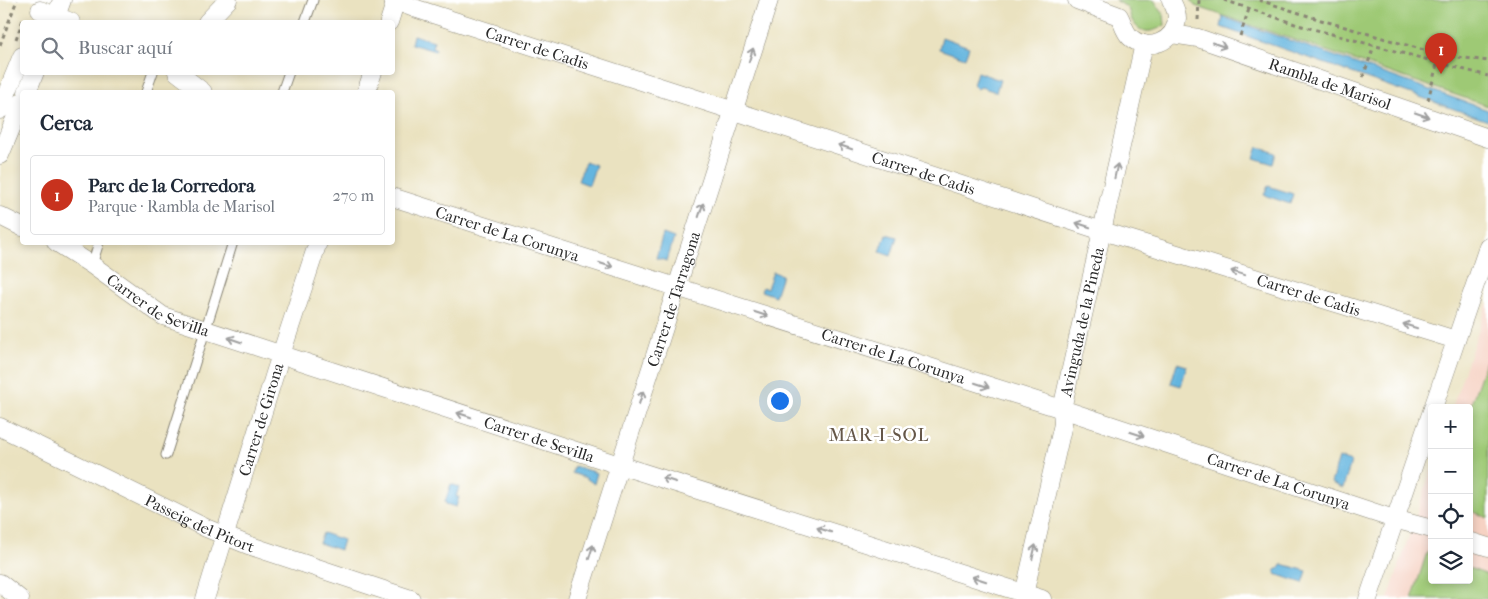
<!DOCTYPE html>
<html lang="es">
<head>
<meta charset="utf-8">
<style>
	body { margin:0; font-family:"IM FELL French Canon",serif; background:#f6f6f7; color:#1f2937 }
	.controls { position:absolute; right:15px; bottom:15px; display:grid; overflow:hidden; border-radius:5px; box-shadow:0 2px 8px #0003 }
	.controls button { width:45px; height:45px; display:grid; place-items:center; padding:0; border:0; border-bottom:1px solid #e0e1e3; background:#fff; color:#1f2937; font:25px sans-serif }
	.you { position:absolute; left:779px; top:400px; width:18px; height:18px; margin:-12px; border:4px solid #fff; border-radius:50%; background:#1a73e8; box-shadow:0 0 0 8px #1a73e833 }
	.badge { display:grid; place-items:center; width:32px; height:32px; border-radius:50%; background:#c8321e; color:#fff; font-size:16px; font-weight:700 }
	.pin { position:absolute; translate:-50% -41px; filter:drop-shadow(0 1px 2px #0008) }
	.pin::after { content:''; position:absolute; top:26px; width:18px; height:15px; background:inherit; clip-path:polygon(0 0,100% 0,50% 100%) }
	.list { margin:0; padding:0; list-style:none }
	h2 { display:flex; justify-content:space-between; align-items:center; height:65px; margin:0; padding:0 20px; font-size:21px }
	h2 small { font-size:16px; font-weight:400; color:#747a83 }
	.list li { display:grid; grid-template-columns:32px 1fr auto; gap:15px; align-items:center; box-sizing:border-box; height:80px; margin:0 10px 10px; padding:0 10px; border:1px solid #e0e1e3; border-radius:5px }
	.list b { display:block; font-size:19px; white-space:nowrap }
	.list p { margin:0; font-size:16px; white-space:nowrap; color:#747a83 }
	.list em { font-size:16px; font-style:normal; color:#747a83 }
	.icon { flex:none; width:28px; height:28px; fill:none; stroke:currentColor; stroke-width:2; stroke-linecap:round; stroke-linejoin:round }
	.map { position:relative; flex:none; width:1488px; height:599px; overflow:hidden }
	.search { position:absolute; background:#fff; box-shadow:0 2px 8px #0003; left:20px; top:20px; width:375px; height:55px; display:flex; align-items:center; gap:12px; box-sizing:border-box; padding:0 18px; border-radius:5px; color:#747a83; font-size:19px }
	.panel { position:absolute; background:#fff; box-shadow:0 2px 8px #0003; left:20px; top:90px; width:375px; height:155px; border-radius:5px }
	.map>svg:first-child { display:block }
</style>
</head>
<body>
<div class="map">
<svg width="1488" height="599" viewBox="0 0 1488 599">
	<rect width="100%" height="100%" fill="#fff"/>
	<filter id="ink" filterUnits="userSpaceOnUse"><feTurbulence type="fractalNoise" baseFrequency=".02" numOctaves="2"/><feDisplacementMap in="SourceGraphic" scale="10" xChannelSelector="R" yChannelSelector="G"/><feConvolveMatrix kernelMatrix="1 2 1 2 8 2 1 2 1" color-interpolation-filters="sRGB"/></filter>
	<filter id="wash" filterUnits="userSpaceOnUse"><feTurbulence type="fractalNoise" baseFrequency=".0096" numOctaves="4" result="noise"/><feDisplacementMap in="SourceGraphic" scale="20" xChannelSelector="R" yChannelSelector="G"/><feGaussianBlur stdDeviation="1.12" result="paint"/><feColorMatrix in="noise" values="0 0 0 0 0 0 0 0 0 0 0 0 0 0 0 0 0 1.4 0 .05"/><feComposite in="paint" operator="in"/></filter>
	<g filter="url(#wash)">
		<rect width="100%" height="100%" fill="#eae2c0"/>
		<path fill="#f6d2c3" d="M1488,302v297h-100l44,-131v112h37v-172h-17z"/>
		<path fill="#9ec975" stroke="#647a50" d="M1115,0h39l10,15 1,10c-13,8 -25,10 -33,-5 -2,-3 -2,-8 -4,-11 -3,-4 -10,-7 -13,-9z
			M1191,0h297v106l-293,-100z
			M1488,355v163l-19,-8v-100z
			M1427,552l5,2v26h37v-12l19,7v24h-76z"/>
		<path fill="#64b5df" stroke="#487085" d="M1223,17l265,93v11l-267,-94z
			M413,35l21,6 -2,6 4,2 -1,2 -24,-7z
			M942,37l27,10 -4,11 -26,-9z
			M977,72l23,8 -4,12 -15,-5 -4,2 -4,-4z
			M1258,147l18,6 -3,11 -19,-6z
			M585,162l11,3 -7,20 -11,-4z
			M1268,186l25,8 -3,10 -26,-9z
			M663,234l11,4 -7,23 -11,-3z
			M886,234l11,3 -6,19 -11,-4z
			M773,272l9,3 -7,21 -14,-5 2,-4 4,1z
			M1177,363l10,3 -6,20 -10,-3z
			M1339,458l12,4 -8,26 -12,-5z
			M574,466l23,7 -3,11 -8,-6 -14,-5z
			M451,484l8,3 -3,10h3l-3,10 -10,-3 -1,-2z
			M323,533l20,7 -3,10 -21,-7z
			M1282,564l25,7 -4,12 -28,-9 1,-4 4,-2z"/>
	</g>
	<g filter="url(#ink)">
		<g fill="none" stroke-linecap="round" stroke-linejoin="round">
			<defs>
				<path id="service" d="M305,22l8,-22
					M146,92l7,-20
					M282,92l7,-20
					M92,265l7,-23
					M166,455l67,-213"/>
				<g id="minor">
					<path id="s1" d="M393,0l24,9 330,106 346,113 363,112"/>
					<path d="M1077,0l42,16c4,7 5,15 11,21 17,16 46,5 47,-19 0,-7 -3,-12 -6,-18"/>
					<path d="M40,10l31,12"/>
					<path d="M54,22l8,-22"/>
					<path d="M207,22l21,-22"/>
					<path d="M389,22l7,-22"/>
					<path id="s2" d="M1172,34l26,4 290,100"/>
					<path d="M177,72l26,20"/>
					<path d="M27,92l8,-20"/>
					<path d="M366,92l7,-20"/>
					<path d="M0,110l22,-54"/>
					<path d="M0,155l22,-53"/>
					<path id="s3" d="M392,197l670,212 332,110 38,10"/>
					<path d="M0,216l22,11"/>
					<path id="s4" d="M56,242l36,23 71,51 456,149 423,134"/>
					<path d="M1433,408l55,-161"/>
					<path id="s5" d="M0,427l206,101 42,17 163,54"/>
					<path d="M1469,541l19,6"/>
					<path d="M0,583l20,16"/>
					<path id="s6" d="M205,599l70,-226 43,-131"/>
					<path id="s7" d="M577,599l192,-599"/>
					<path id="s8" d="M1023,599l40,-175 -1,-15 82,-365"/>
					<path d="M1368,599l64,-188"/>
				</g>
			</defs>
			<use href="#service" stroke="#8a8676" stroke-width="11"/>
			<use href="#minor" stroke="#8a8676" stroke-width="19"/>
			<path stroke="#8a8676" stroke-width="3" stroke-dasharray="4 4" stroke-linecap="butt" d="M1224,0l74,25 190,51
				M1259,0l62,20 120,35 47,6
				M1198,20l1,-20
				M1240,36l9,-27
				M16,39l8,-22
				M0,45l17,-45
				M1363,77l11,-31
				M1428,100l9,-36"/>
			<use href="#service" stroke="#fff" stroke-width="9"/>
			<use href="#minor" stroke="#fff" stroke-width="18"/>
		</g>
		<defs><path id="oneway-shaft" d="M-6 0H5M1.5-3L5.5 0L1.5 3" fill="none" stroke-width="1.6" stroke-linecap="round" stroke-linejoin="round" transform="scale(1.25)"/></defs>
		<g stroke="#a0a0a0">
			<use href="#oneway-shaft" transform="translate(1219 45) rotate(19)"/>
			<use href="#oneway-shaft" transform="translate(751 55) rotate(-72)"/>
			<use href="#oneway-shaft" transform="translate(1422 115) rotate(19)"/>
			<use href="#oneway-shaft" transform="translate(845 147) rotate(-162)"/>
			<use href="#oneway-shaft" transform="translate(1116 171) rotate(-78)"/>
			<use href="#oneway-shaft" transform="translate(701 210) rotate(-72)"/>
			<use href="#oneway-shaft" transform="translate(1083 225) rotate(-162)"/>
			<use href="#oneway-shaft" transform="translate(606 265) rotate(18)"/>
			<use href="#oneway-shaft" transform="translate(1238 273) rotate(-163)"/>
			<use href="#oneway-shaft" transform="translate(761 314) rotate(18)"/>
			<use href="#oneway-shaft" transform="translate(1410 326) rotate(-163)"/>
			<use href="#oneway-shaft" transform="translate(235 340) rotate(-161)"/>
			<use href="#oneway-shaft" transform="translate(982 385) rotate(18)"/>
			<use href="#oneway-shaft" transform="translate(641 398) rotate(-72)"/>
			<use href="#oneway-shaft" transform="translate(464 415) rotate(-162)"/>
			<use href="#oneway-shaft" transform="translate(1137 434) rotate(18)"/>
			<use href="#oneway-shaft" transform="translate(669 480) rotate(-162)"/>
			<use href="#oneway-shaft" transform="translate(824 530) rotate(-162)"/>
			<use href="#oneway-shaft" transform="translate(591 552) rotate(-73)"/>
			<use href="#oneway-shaft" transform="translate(1034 552) rotate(-77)"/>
			<use href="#oneway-shaft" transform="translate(979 579) rotate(-162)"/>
		</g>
	</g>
	<g text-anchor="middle" stroke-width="5" stroke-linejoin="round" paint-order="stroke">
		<g font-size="16" fill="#2b2b2b" stroke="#fff">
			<text dy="6" stroke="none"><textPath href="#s1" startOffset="152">Carrer de Cadis</textPath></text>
			<text dy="6" stroke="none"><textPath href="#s2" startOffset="166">Rambla de Marisol</textPath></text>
			<text dy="6" stroke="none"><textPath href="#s1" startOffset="558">Carrer de Cadis</textPath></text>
			<text dy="6" stroke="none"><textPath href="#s3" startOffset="121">Carrer de La Corunya</textPath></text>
			<text dy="6" stroke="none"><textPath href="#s1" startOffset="962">Carrer de Cadis</textPath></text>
			<text dy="6" stroke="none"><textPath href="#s7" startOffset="315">Carrer de Tarragona</textPath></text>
			<text dy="6" stroke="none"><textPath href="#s4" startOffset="121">Carrer de Sevilla</textPath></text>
			<text dy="6" stroke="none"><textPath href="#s8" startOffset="284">Avinguda de la Pineda</textPath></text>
			<text dy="6" stroke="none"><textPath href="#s3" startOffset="526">Carrer de La Corunya</textPath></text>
			<text dy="6" stroke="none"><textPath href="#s6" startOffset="188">Carrer de Girona</textPath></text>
			<text dy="6" stroke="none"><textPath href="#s4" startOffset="526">Carrer de Sevilla</textPath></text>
			<text dy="6" stroke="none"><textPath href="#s3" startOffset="931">Carrer de La Corunya</textPath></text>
			<text dy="6" stroke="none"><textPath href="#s5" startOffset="222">Passeig del Pitort</textPath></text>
		</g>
		<g font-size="18" letter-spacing="1" fill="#655748" stroke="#fff">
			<text x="879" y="441">MAR-I-SOL</text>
		</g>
	</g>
</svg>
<div class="controls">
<button>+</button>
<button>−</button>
<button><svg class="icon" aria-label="locate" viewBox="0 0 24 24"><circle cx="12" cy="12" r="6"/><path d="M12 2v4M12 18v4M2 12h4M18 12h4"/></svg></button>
<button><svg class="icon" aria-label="layers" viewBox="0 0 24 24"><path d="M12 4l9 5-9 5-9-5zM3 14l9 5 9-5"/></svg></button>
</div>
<div class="you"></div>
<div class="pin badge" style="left:1441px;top:74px">1</div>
<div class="search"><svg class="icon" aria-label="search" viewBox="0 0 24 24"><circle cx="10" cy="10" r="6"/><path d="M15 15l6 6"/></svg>Buscar aquí</div>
<section class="panel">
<h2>Cerca<small></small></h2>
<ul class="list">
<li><span class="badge">1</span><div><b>Parc de la Corredora</b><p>Parque · Rambla de Marisol</p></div><em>270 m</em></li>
</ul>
</section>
</div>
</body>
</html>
